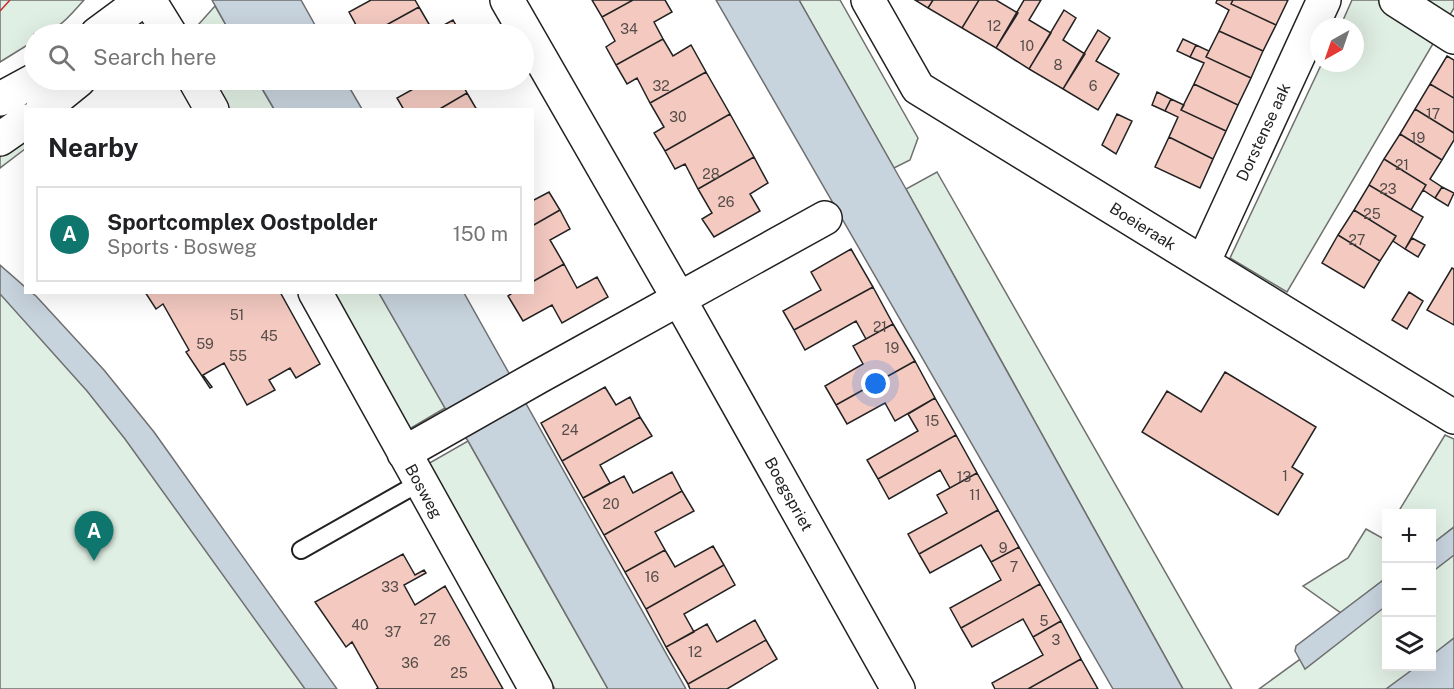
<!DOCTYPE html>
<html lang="en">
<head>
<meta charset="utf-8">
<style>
	body { margin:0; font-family:"Public Sans",sans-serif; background:#f6f6f6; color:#202124 }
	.controls { position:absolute; right:18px; bottom:18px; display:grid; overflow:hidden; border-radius:0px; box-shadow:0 6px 24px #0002 }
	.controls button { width:54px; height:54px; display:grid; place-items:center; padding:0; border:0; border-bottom:2px solid #e0e0e0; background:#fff; color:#202124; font:30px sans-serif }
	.compass { position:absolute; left:1310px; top:18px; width:54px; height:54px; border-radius:50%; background:#fff; box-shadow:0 6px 24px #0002; rotate:220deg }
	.you { position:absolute; left:876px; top:384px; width:21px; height:21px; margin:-15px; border:4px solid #fff; border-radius:50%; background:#1a73e8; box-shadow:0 0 0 9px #1a73e833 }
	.badge { display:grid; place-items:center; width:39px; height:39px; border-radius:50%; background:#0f766e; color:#fff; font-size:20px; font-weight:700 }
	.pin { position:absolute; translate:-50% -50px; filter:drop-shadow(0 2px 3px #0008) }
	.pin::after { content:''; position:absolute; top:32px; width:21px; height:18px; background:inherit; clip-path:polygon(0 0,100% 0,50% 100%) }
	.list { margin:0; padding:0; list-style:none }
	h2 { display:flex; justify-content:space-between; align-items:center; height:78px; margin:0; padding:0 24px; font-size:26px }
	h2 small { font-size:20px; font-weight:400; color:#757577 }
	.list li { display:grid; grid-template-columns:39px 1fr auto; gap:18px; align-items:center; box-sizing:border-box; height:96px; margin:0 12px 12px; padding:0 12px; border:2px solid #e0e0e0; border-radius:0px }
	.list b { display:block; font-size:22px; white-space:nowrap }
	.list p { margin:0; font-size:20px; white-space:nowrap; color:#757577 }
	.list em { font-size:20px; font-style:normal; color:#757577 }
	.icon { flex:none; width:33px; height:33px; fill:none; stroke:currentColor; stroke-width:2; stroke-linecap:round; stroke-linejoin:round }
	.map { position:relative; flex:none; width:1454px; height:689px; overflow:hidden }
	.search { position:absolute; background:#fff; box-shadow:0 6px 24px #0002; left:24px; top:24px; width:510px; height:66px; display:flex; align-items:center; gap:15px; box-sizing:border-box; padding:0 21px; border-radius:33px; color:#757577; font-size:22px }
	.panel { position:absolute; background:#fff; box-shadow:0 6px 24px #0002; left:24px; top:108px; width:510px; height:186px; border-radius:0px }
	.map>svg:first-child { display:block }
</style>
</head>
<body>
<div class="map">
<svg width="1454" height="689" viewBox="0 0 1454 689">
	<rect width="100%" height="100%" fill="#fff"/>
	<path fill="#e0efe3" stroke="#6f6f6f" stroke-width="1.5" d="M0,0h84c-14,15 -27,34 -50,34v7l-34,21z
		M799,0h41l78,138 -8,22 -16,8z
		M1352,0h102v8l-167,284 -57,-34 92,-195h33v-36h-15z
		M215,6l16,28h-41z
		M205,80h52l17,29h-52z
		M25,138v11l-25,19v-15z
		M937,172l295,517h-49l-277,-500z
		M327,293h52l66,115 -39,23z
		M0,294l58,42 265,353h-323z
		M1445,435l9,4v88l-22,17v-30h-35z
		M468,441l140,248h-53l-129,-224z
		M1366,529l16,9 4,-7v47l-45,35 -38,-27 45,-28z
		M1454,548v141h-195l127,-92v69h46v-102z"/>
	<path fill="#c7d3dd" stroke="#6f6f6f" stroke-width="1.5" d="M212,0h89l19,34h-89z
		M716,0h83l107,189 277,500h-70z
		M257,80h88l17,29h-88z
		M0,265l25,22 1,5 6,1 4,3 68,74 50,62 183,257h-32l-180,-250 -38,-48 -87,-97z
		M379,293h85l222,396h-78l-140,-248 -23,-33z
		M1454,527v28l-22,17v-28z
		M1386,578v28l-81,63 -10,-18 1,-5z
		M1454,638v51h-68l30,-22 16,-1v-11z"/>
	<path fill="#f3c9c0" stroke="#222" stroke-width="1.5" d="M371,0h44l4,7 -49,27h-9l-12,-22z
		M592,0h41l-31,17z
		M633,0h32l7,12 -18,10 9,17 -47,26 -10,-18 9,-6 -13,-24z
		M915,0h18l-5,8z
		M933,0h46l-17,28 -34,-20z
		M979,0h17l22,13 -22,35 -34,-20z
		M1024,0h17l-12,20 22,13 -22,36 -33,-21z
		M1217,0h16l-2,4 45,21 -13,26 -44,-20 10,-21 -13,-7z
		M1233,0h55l-12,25 -45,-21z
		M419,7l14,24 20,-11 8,14h-91z
		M1064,10l12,8 -13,22 22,14 -22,35 -34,-20z
		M1098,30l12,8 -14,23 23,13 -21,36 -35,-21z
		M1219,31l44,20 -12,27 -45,-21z
		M663,39l10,17 18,-11 15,27 -56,31 -13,-25 -10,6 -11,-19z
		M1183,39l13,6 -6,12 -13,-6z
		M1196,45l13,6 -3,6 45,21 -13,27 -44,-21 10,-21 -14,-6z
		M1447,56l7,4v38l-24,-14z
		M706,72l24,42 -65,37 -11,-18 10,-6 -14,-24z
		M425,80h35l7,13 -29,17h-34l-7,-12 29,-16z
		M1194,84l44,21 -12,26 -45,-21z
		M1430,84l24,14v35l-39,-24z
		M1157,92l14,7 -6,12 -13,-6z
		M467,93l10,17h-39z
		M1171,99l13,6 -3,5 45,21 -13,28 -44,-22 9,-20 -13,-6z
		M1415,109l39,24v7l-12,20 -42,-26z
		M730,114l24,43 -56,32 -13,-25 -10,5 -10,-18z
		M1117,114l15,7 -16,33 -14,-9z
		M1400,134l42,26 -12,19 12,8 -7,11 -12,-8 3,-5 -42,-26z
		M1169,137l44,22 -13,29 -45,-21z
		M754,157l14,26 -18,11 10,17 -46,26 -12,-18 10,-6 -14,-24z
		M1384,159l42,26 -15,25 -42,-25z
		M1369,185l54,32 -18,32 -12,-8 3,-5 -42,-26z
		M1442,187l12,6 -6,13 -13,-8z
		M549,192l11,18 -28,16v-25z
		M560,210l10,19 -20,11 14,24 -32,18v-56z
		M1354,210l42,26 -16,25 -42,-26z
		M1338,235l42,26 -16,27 -42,-25z
		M1412,238l13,7 -7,12 -13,-8z
		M851,249l22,38 -79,43 -11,-19 38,-21 -10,-18z
		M564,264l13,24 20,-11 11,20 -46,26 -10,-18 -29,16 -15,-25 6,-4h18v-10z
		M1452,268l2,1v56l-27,-15z
		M873,287l20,37 -27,15 -10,-18 -51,29 -11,-20z
		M145,292h135l40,72 -24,14 -6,-10 -21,12 6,10 -28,15 -23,-42 -21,12 9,12 -2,1 -24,-36 3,-2 -26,-46 -7,5z
		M1409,292l14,9 -16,28 -15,-9z
		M893,324l22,37 -79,44 -11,-19 38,-22 -10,-18z
		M915,361l20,37 -40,23 -10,-18 -38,21 -11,-19z
		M1225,372l91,55 -24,40 11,7 -25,41 -136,-83 25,-41 34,21z
		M605,387l11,18 14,-8 10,20 -78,44 -21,-38z
		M935,398l21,37 -78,44 -11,-19 51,-29 -10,-17z
		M640,417l12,19 -52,29 10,18 -27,15 -21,-37z
		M956,435l21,38 -27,15 -10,-18 -51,29 -11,-20z
		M672,472l10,19 -78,44 -21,-37 41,-22 9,17z
		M977,473l21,37 -79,44 -11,-20 39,-21 -10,-18z
		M682,491l12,20 -39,21 10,18 -40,22 -21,-37z
		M998,510l21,37 -28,15 -10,-17 -51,28 -11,-19z
		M713,546l11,19 -78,44 -21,-37 40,-22 10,17z
		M1019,547l21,37 -79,44 -11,-20 51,-28 -10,-18z
		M403,554l12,21 9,-5 2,3 -22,12 11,20 30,-19 58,103h-127l2,-1 -26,-46 -6,5 -31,-45z
		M724,565l11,20 -51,29 10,18 -28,15 -20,-38z
		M1040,584l21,37 -28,16 -10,-18 -51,28 -11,-19z
		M755,620l11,20 -78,44 -22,-37 41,-23 10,18z
		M1061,621l20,38 -53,30h-33l-3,-6 51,-28 -10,-18z
		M766,640l11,19 -50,30h-37l-2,-5z
		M1081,659l17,30h-70z"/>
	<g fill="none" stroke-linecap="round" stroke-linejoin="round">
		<defs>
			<path id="service" d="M301,550l118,-67"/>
			<path id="minor" d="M149,0l21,34
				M507,0l172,299 219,390
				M868,0l50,88 536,329
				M1396,0l58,37
				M195,80l17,30
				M1203,263l121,-263
				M315,292l221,397
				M404,453l134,-76 287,-159"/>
			<path id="tertiary" d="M97,34l46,-34
				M0,99l35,-19
				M42,110l37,-30
				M0,139l26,-18"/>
		</defs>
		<use href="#service" stroke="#222" stroke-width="20"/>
		<use href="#minor" stroke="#222" stroke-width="36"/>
		<use href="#tertiary" stroke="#222" stroke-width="36"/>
		<use href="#service" stroke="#fff" stroke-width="16"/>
		<use href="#minor" stroke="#fff" stroke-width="33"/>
		<use href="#tertiary" stroke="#fff" stroke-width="33"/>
		<path stroke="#c62828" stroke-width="1.5" stroke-dasharray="21 4.5 3 4.5" stroke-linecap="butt" d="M0,11l10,-11"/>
	</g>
	<g text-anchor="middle" stroke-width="4.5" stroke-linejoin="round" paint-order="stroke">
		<g font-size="14" fill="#564c4a">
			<text x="994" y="31">12</text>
			<text x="629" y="34">34</text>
			<text x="1027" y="51">10</text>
			<text x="1058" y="70">8</text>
			<text x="661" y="91">32</text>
			<text x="1093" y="91">6</text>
			<text x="1433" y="119">17</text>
			<text x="678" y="122">30</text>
			<text x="1418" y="143">19</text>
			<text x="1402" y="170">21</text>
			<text x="711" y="179">28</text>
			<text x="1388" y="194">23</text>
			<text x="726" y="207">26</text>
			<text x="1372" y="219">25</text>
			<text x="1357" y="245">27</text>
			<text x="237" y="320">51</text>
			<text x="880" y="332">21</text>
			<text x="269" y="341">45</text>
			<text x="205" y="349">59</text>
			<text x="892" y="353">19</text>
			<text x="238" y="361">55</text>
			<text x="932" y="426">15</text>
			<text x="570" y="435">24</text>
			<text x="1285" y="481">1</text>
			<text x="964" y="482">13</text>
			<text x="975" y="500">11</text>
			<text x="611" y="509">20</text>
			<text x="1003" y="553">9</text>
			<text x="1014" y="572">7</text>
			<text x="652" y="582">16</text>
			<text x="390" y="592">33</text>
			<text x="428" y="624">27</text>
			<text x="1044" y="626">5</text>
			<text x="360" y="630">40</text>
			<text x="393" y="637">37</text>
			<text x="1056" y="645">3</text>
			<text x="442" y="646">26</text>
			<text x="695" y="657">12</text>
			<text x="410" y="668">36</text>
			<text x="459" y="678">25</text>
		</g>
		<g font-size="16" fill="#222" stroke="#fff">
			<text transform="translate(1263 132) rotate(-65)" y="6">Dorstense aak</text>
			<text transform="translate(1143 226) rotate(32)" y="6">Boeieraak</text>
			<text transform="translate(424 491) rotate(61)" y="6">Bosweg</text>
			<text transform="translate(789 494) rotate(61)" y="6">Boegspriet</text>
		</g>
	</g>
</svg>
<div class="controls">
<button>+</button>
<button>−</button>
<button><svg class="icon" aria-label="layers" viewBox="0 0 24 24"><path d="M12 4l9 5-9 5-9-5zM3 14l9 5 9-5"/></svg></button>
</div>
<svg class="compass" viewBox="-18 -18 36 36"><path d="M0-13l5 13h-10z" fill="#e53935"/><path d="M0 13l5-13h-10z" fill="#757577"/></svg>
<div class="you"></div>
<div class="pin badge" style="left:94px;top:561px">A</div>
<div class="search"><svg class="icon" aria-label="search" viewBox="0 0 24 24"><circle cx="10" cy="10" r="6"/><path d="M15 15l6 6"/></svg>Search here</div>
<section class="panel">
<h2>Nearby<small></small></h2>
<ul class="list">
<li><span class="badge">A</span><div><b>Sportcomplex Oostpolder</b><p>Sports · Bosweg</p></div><em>150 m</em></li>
</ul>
</section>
</div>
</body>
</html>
